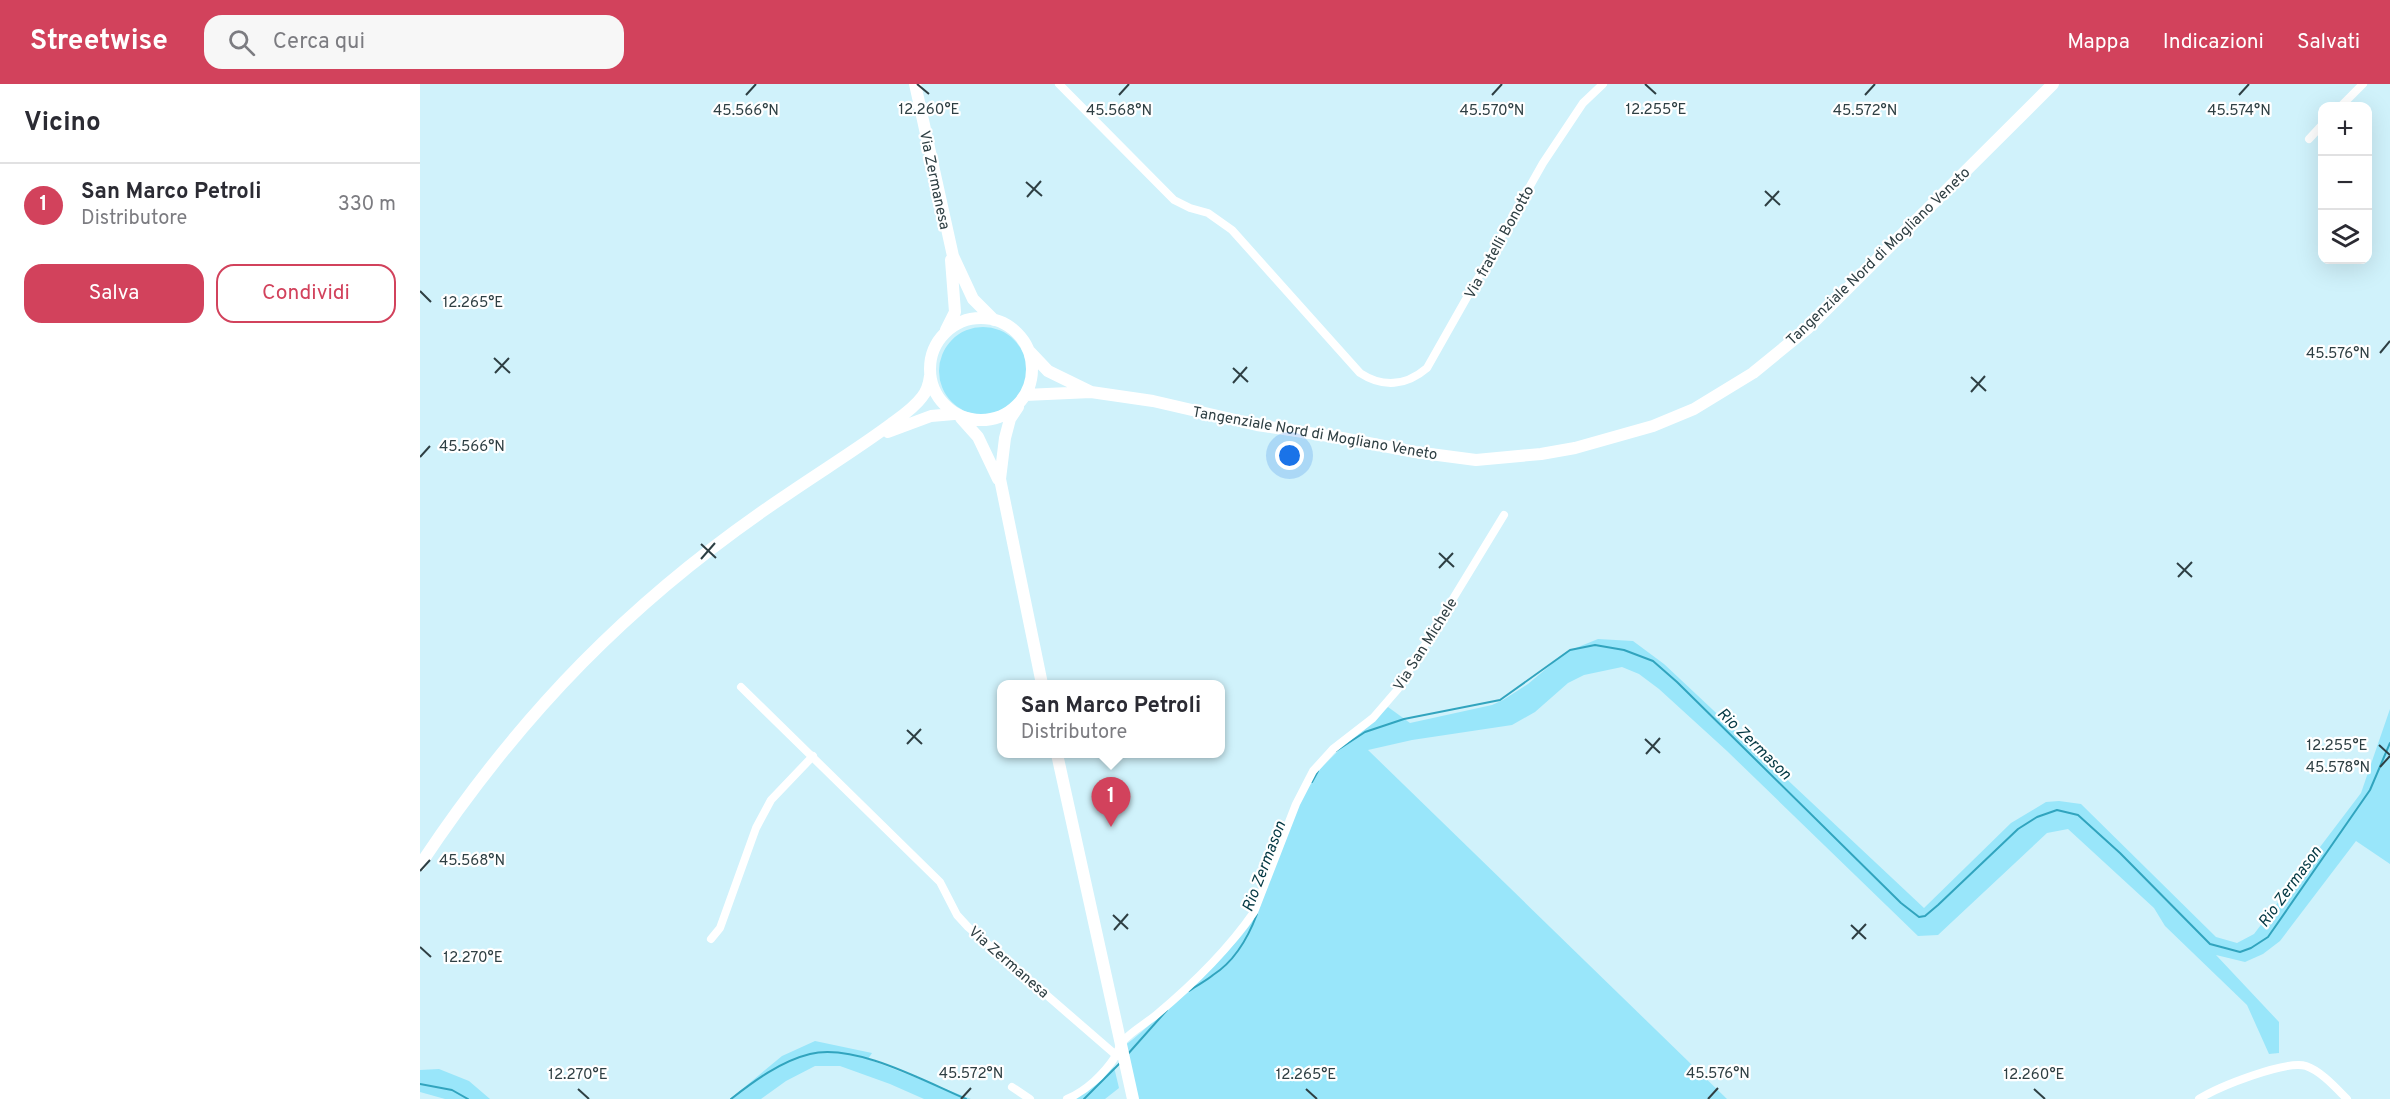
<!DOCTYPE html>
<html lang="it">
<head>
<meta charset="utf-8">
<style>
	body { margin:0; font-family:Overpass,sans-serif; background:#f7f7f7; color:#2b2b33 }
	.controls { position:absolute; right:18px; top:18px; display:grid; overflow:hidden; border-radius:12px; box-shadow:0 6px 24px #0002 }
	.controls button { width:54px; height:54px; display:grid; place-items:center; padding:0; border:0; border-bottom:2px solid #e1e1e2; background:#fff; color:#2b2b33; font:30px sans-serif }
	.you { position:absolute; left:870px; top:372px; width:21px; height:21px; margin:-15px; border:4px solid #fff; border-radius:50%; background:#1a73e8; box-shadow:0 0 0 9px #1a73e833 }
	.badge { display:grid; place-items:center; width:39px; height:39px; border-radius:50%; background:#d2425c; color:#fff; font-size:20px; font-weight:700 }
	.pin { position:absolute; translate:-50% -50px; filter:drop-shadow(0 2px 3px #0008) }
	.pin::after { content:''; position:absolute; top:32px; width:21px; height:18px; background:inherit; clip-path:polygon(0 0,100% 0,50% 100%) }
	.popup { position:absolute; left:577px; top:596px; width:228px; height:78px; box-sizing:border-box; display:grid; place-content:center; border-radius:12px; background:#fff; filter:drop-shadow(0 2px 4px #0005); font-size:20px; white-space:nowrap; color:#7c7c81 }
	.popup b { font-size:22px; color:#2b2b33 }
	.popup::after { content:''; position:absolute; left:50%; top:100%; margin-left:-12px; border:12px solid transparent; border-top-color:#fff }
	.list { margin:0; padding:0; list-style:none }
	h2 { display:flex; justify-content:space-between; align-items:center; height:78px; margin:0; padding:0 24px; font-size:26px }
	h2 small { font-size:20px; font-weight:400; color:#7c7c81 }
	.list li { display:grid; grid-template-columns:39px 1fr auto; gap:18px; align-items:center; box-sizing:border-box; height:84px; padding:0 24px; border-top:2px solid #e1e1e2 }
	.list b { display:block; font-size:22px; white-space:nowrap }
	.list p { margin:0; font-size:20px; white-space:nowrap; color:#7c7c81 }
	.list em { font-size:20px; font-style:normal; color:#7c7c81 }
	.actions { display:flex; gap:12px; padding:18px 24px }
	.actions a { flex:1; padding:14px 0; border:2px solid #d2425c; border-radius:18px; text-align:center; font-size:21px; color:#d2425c }
	.actions .main { background:#d2425c; color:#fff }
	.icon { flex:none; width:33px; height:33px; fill:none; stroke:currentColor; stroke-width:2; stroke-linecap:round; stroke-linejoin:round }
	.map { position:relative; flex:none; width:1970px; height:1015px; overflow:hidden }
	header { display:flex; align-items:center; gap:36px; box-sizing:border-box; height:84px; padding:0 30px; background:#d2425c; color:#fff }
	header strong { font-size:28px }
	nav { display:flex; gap:33px; margin-inline-start:auto; font-size:21px }
	.search { width:420px; height:54px; background:#f7f7f7; display:flex; align-items:center; gap:15px; box-sizing:border-box; padding:0 21px; border-radius:18px; color:#7c7c81; font-size:22px }
	main { display:flex }
	aside { flex:1; background:#fff }
	.map>svg:first-child { display:block }
</style>
</head>
<body>
<header>
<strong>Streetwise</strong>
<div class="search"><svg class="icon" aria-label="search" viewBox="0 0 24 24"><circle cx="10" cy="10" r="6"/><path d="M15 15l6 6"/></svg>Cerca qui</div>
<nav><a>Mappa</a><a>Indicazioni</a><a>Salvati</a></nav>
</header>
<main>
<aside>
<h2>Vicino<small></small></h2>
<ul class="list">
<li><span class="badge">1</span><div><b>San Marco Petroli</b><p>Distributore</p></div><em>330 m</em></li>
</ul>
<div class="actions"><a class="main">Salva</a><a>Condividi</a></div>
</aside>
<div class="map">
<svg width="1970" height="1015" viewBox="0 0 1970 1015">
	<rect width="100%" height="100%" fill="#d0f2fb"/>
	<path fill="#99e6fa" d="M519 287a44 44 0 1 1 88 0a44 44 0 1 1-88 0Z
		M1178,555l35,2 31,23 260,244 87,-85 35,-21 13,-1 22,3 135,133 21,6 17,-9 107,-141 29,-84v155l-34,-23 -76,100 -17,13 -18,8 -29,-7 63,67v31l-10,1 -22,-49 -82,-79 -11,-18 -86,-79 -21,4 -109,102 -20,1 -191,-185 -68,-62 -20,-15 -17,-7 -38,8 -16,8 -33,29 -23,13 -100,15 -44,10 359,349h-590l-13,-53c23,-17 42,-37 63,-57 25,-23 52,-45 70,-75l44,-115 15,-26 38,-38 34,-28 22,16 82,-18 11,-5 25,-16 38,-32z
		M395,957l57,12 -4,6 103,40h-47l-34,-15 -50,-18h-25l-29,15 -25,18h-31l52,-43z
		M694,983l5,21 -14,11h-30z
		M19,985l30,12 21,18h-45l-25,-7v-22z"/>
	<g fill="none" stroke-linecap="round" stroke-linejoin="round">
		<path stroke="#31a4be" stroke-width="2" d="M916,667l29,-19 39,-13 96,-19 70,-50 25,-5 29,5 29,11 24,21 224,221 18,14 6,-1 13,-11 80,-76 19,-12 20,-7 21,5 42,38 90,91 30,8 11,-4 17,-11 102,-147 20,-47
			M892,698l6,-11
			M769,907c8,-6 17,-10 24,-16 22,-14 35,-37 44,-61
			M707,971l40,-45
			M0,1000l32,6 16,9
			M311,1015c23,-18 50,-38 79,-45 45,-11 114,27 156,45
			M664,1015l37,-37"/>
		<path stroke="#fff" stroke-width="8" d="M639,0l115,116 16,8 18,5 24,17 128,143c23,15 46,13 67,-5l116,-205 40,-60 20,-19
			M1921,22l22,-22
			M1889,55l13,-14
			M321,603l199,195 17,33 11,12 149,129
			M291,855l9,-11 36,-100 15,-28 42,-44
			M592,1003l18,12
			M647,1015c19,-8 37,-25 48,-42 4,-5 3,-12 8,-16 9,-10 22,-17 33,-26 36,-30 71,-64 98,-103l42,-108 17,-33 20,-22 40,-31 25,-29 106,-174
			M1779,1015c19,-12 86,-39 107,-33 15,5 30,22 41,33"/>
		<path stroke="#fff" stroke-width="12" d="M495,0l38,172 20,43 21,21
			M510 285a51 51 0 1 1 102 0a51 51 0 1 1-102 0Z
			M526,246l9,-18 -4,-52
			M610,268l18,19 43,21
			M605,311l66,-3 62,9 104,24 85,13 73,14 61,8 65,-6 34,-6 78,-22 41,-17 59,-36 55,-45 245,-244
			M598,323l-8,12 -5,19 -5,41 42,205
			M541,334l17,19 20,42
			M468,348l43,-16 23,-2
			M637,670l76,345
			M0,781c100,-151 212,-266 362,-367 36,-25 74,-48 109,-74 11,-8 23,-16 31,-27 5,-6 7,-13 8,-21"/>
	</g>
	<path fill="none" stroke="#2e3f43" stroke-width="2" d="M497,0l12,10M1225,0l11,10M326,11l10,-11M699,11l10,-11M1072,11l10,-11M1445,11l10,-11M1819,11l10,-11M606,98l16,14M1345,107l15,14M607,113l14,-16M1345,122l14,-15M0,207l11,11M1960,269l10,-12M74,274l16,15M813,284l15,14M75,289l14,-15M1551,293l15,14M813,299l14,-16M1551,308l14,-16M0,373l10,-11M281,460l15,14M1019,469l15,14M281,475l14,-16M1757,479l15,14M1019,484l14,-15M1758,493l14,-15M487,646l15,14M1225,655l15,14M487,660l14,-15M1959,661l11,10M1226,670l14,-16M1960,683l10,-11M0,787l10,-11M693,831l15,14M1431,841l15,14M694,846l14,-16M1432,855l14,-15M0,863l11,10M158,1005l11,10M886,1005l11,10M1614,1005l11,10M541,1015l10,-11M1288,1015l10,-11"/>
	<g text-anchor="middle" stroke-width="4.5" stroke-linejoin="round" paint-order="stroke">
		<g font-size="15" fill="#2e3f43" stroke="#fff">
			<text transform="translate(515 96) rotate(78)" y="5">Via Zermanesa</text>
			<text transform="translate(1079 158) rotate(-61)" y="5">Via fratelli Bonotto</text>
			<text transform="translate(1458 172) rotate(-44)" y="5">Tangenziale Nord di Mogliano Veneto</text>
			<text transform="translate(895 349) rotate(10)" y="5">Tangenziale Nord di Mogliano Veneto</text>
			<text transform="translate(1005 560) rotate(-58)" y="5">Via San Michele</text>
			<text transform="translate(589 878) rotate(41)" y="5">Via Zermanesa</text>
		</g>
		<g font-size="16" font-style="italic" fill="#033843" stroke="#fff">
			<text transform="translate(1335 659) rotate(44)" y="6">Rio Zermason</text>
			<text transform="translate(843 782) rotate(-69)" y="6">Rio Zermason</text>
			<text transform="translate(1869 802) rotate(-54)" y="6">Rio Zermason</text>
		</g>
	</g>
	<g font-size="15" text-anchor="middle" fill="#2e3f43" stroke="#fff" stroke-width="4.5" stroke-linejoin="round" paint-order="stroke">
		<text x="1236" y="30">12.255°E</text>
		<text x="509" y="30">12.260°E</text>
		<text x="699" y="31">45.568°N</text>
		<text x="1072" y="31">45.570°N</text>
		<text x="1445" y="31">45.572°N</text>
		<text x="1819" y="31">45.574°N</text>
		<text x="326" y="31">45.566°N</text>
		<text x="53" y="223">12.265°E</text>
		<text x="1918" y="274">45.576°N</text>
		<text x="52" y="367">45.566°N</text>
		<text x="1917" y="666">12.255°E</text>
		<text x="1918" y="688">45.578°N</text>
		<text x="52" y="781">45.568°N</text>
		<text x="53" y="878">12.270°E</text>
		<text x="551" y="994">45.572°N</text>
		<text x="1298" y="994">45.576°N</text>
		<text x="158" y="995">12.270°E</text>
		<text x="886" y="995">12.265°E</text>
		<text x="1614" y="995">12.260°E</text>
	</g>
</svg>
<div class="controls">
<button>+</button>
<button>−</button>
<button><svg class="icon" aria-label="layers" viewBox="0 0 24 24"><path d="M12 4l9 5-9 5-9-5zM3 14l9 5 9-5"/></svg></button>
</div>
<div class="you"></div>
<div class="pin badge" style="left:691px;top:743px">1</div>
<div class="popup"><b>San Marco Petroli</b>Distributore</div>
</div>
</main>
</body>
</html>
